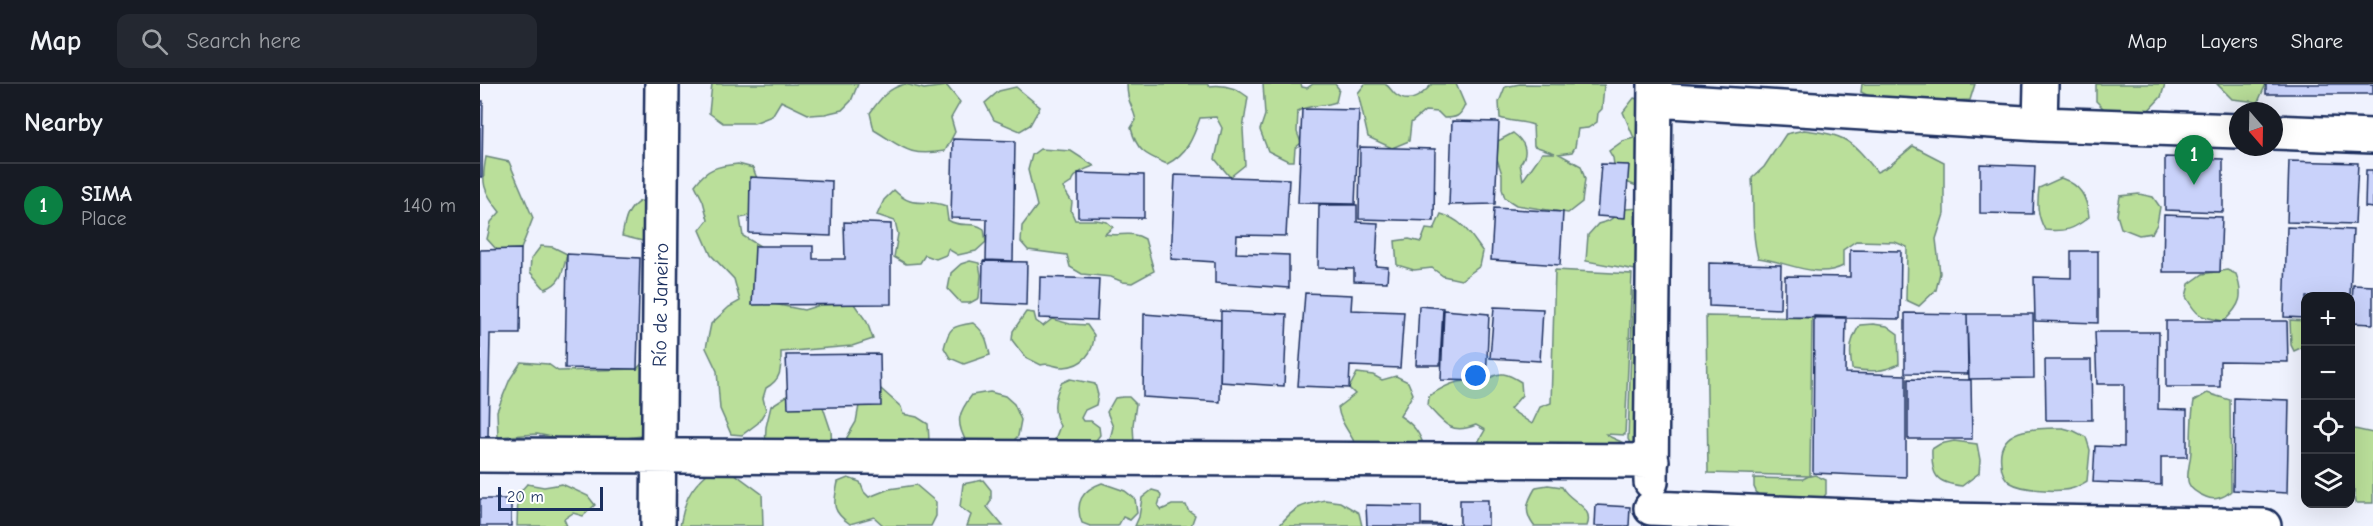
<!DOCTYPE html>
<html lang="en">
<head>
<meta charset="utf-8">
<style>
	body { margin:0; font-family:"Comic Neue",sans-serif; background:#242831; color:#f1f3f6 }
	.controls { position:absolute; right:18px; bottom:18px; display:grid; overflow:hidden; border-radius:12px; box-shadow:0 6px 24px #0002 }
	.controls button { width:54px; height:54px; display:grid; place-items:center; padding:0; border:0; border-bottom:2px solid #363941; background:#171b24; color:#f1f3f6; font:30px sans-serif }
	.compass { position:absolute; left:1749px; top:18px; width:54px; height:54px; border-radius:50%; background:#171b24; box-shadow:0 6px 24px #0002; rotate:160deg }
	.scale { position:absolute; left:18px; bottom:15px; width:105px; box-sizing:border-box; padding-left:6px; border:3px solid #1b2f5e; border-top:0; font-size:16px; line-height:21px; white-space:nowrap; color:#1b2f5e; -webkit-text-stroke:4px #fff; paint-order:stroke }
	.you { position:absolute; left:996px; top:292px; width:21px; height:21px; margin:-15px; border:4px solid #fff; border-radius:50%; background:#1a73e8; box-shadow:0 0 0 9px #1a73e833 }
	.badge { display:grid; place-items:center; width:39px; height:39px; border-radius:50%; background:#0b8043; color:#fff; font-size:20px; font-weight:700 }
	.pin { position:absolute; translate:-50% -50px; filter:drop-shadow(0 2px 3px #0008) }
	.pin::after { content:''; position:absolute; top:32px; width:21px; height:18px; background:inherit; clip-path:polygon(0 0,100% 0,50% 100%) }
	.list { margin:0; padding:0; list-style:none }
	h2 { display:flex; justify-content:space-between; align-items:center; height:78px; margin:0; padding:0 24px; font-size:26px }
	h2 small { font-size:20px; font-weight:400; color:#9ea1a6 }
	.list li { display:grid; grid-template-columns:39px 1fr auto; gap:18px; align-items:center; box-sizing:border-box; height:84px; padding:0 24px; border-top:2px solid #363941 }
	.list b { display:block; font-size:22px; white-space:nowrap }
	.list p { margin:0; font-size:20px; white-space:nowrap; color:#9ea1a6 }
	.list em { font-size:20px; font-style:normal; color:#9ea1a6 }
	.icon { flex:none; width:33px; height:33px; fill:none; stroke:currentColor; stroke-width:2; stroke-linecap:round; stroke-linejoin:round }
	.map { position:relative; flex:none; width:1893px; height:442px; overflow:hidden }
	header { display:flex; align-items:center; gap:36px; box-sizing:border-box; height:84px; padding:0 30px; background:#171b24; border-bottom:2px solid #363941 }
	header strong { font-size:28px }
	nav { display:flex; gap:33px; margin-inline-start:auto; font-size:21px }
	.search { width:420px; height:54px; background:#242831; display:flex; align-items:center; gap:15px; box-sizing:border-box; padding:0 21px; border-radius:12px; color:#9ea1a6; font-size:22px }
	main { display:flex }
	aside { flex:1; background:#171b24 }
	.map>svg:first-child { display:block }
</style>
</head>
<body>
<header>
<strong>Map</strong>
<div class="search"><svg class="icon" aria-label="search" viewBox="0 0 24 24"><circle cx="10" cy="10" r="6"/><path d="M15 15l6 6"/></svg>Search here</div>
<nav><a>Map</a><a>Layers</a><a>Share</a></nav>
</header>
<main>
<aside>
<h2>Nearby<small></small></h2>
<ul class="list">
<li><span class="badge">1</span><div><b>SIMA</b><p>Place</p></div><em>140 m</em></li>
</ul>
</aside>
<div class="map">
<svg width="1893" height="442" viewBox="0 0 1893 442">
	<rect width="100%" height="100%" fill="#eff2fe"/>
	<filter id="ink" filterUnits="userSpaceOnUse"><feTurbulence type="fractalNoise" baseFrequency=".0167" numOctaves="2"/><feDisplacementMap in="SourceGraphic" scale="12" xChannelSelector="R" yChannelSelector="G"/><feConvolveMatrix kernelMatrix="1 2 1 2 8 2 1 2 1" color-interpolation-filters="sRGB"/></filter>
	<g filter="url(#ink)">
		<path fill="#badf9a" stroke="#6a877c" stroke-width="1.5" d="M232,0h146l-7,17 -9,9 -17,4 -15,1 -29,-14 -9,15 -18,7h-31l-14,-10z
			M425,0l19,5 23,-3 13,16 -9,16 4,14 -10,19c-37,6 -41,-3 -71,-21l-4,-17c10,-14 18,-25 35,-29z
			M647,0h80l2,2c14,-2 28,2 39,11l-5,32 2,36 -15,12 -15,-18 7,-31 -6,-11 -16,1c-7,20 -13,36 -33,46 -21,-9 -30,-12 -36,-36l5,-8c-4,-16 -9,-18 -9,-36z
			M783,0h38l1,3 5,1 6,-4h22l4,5 -3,13c-13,5 -27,2 -38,9l-1,21 4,11 -6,5 -1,13h-6l-20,-10 -8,-21 5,-15z
			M885,0h20c5,3 7,8 11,11 14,11 27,-1 36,-11h24l9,21c-5,12 -9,13 -21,13l-6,-6 -13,-1 -14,12 -2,18 -17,7 -24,-11 -10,-44z
			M1040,0l84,1 -2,24 -4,4 -1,9 -9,6 -10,1 -3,18 -3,5 -13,2 22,12 4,13 -3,23 -14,11 -52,-8 -11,-7 -3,-9v-15l-5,-15 1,-18 15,-8c11,8 17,19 7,31l3,16 19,-27h13l-21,-7 -1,-21c-10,-4 -21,-3 -33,-7l-1,-16 6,-15z
			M1382,0h113l-5,16 -51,2 -40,-1 -18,-9z
			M1616,0h69l-4,13 -15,16 -36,2 -14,-14z
			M1737,0h49l-8,18 -26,-3z
			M536,3l24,20 -10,18 -10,6 -26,-11 -9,-17 14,-12z
			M1154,14l22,7 -17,82 -23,-9 -3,-20 -4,-7 14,-10 11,-3 -11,-26z
			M1324,46c41,5 47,9 73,42l12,-6 24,-20 31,16v52l-8,25 4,34 -4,17 -17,16 -13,-6 1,-53 -12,-5 -39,-1 -13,9v16c-26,14 -58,-5 -85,-8 -7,-26 -4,-53 -6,-80l12,-11 22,-33z
			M560,65l31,2 23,15c-10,3 -19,7 -22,16l-9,6 9,14 -1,9 4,9h21l11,2 6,5 -8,7c16,3 25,-4 40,5l9,32 -22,12 -9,-1 -12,-5 -29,-3 -12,-7 -3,-12 -39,-5 -7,-8 1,-16 15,-20 -9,-36 4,-15z
			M6,73l23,5 24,56 -12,31 -24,1 -10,-11 4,-17 9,-10c-17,-21 -19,-29 -14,-55z
			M258,80l15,4 9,24 -7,23 -15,3 3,18 17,10 9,27 5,31 30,6 16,-5 34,-1 13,18 6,17 -21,7 -71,6c0,17 1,27 -15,36l-3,10 3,12 -8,13 -16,12 -11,-1 -11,-25 -3,-38 -11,-23 5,-24 18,-17 11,-6 -6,-22 -23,-24 -11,-25 8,-10 -5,-19 -8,-16c12,-17 23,-19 43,-21z
			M1581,94c19,7 26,18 28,39 -16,13 -24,15 -44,13 -8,-15 -8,-26 -6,-42z
			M414,106c20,21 30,7 52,16l2,14c14,9 23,0 36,9l2,13 -10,9 -18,4 -10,-6 -2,6 -10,4 -11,-4 -5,8 -14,1 -12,-7 4,-23 -3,-13 -18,-6 7,-15z
			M1659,110l14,3 7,10 -3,17 -5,9 -13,2 -18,-7 -4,-13 3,-19z
			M160,117l21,2 -10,40 -29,-7c3,-15 4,-26 18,-35z
			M1163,124l20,67 -77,-14 2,-26 10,-11 10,-3 18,-12z
			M961,130c22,6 29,20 42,38l-3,14 -19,14 -18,-4 -11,-8 -18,2 -17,-5 -2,-24 14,-2 12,3 5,-13 8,1z
			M61,162l12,1 14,7c-4,17 -5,29 -22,35l-15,-17 1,-13z
			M490,177l9,2 2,12 -2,23 -9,5h-9l-13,-14 3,-16 10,-9z
			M1075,186l77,4 -7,161 -19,-1c8,7 16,5 23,14l-100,21 -12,8 -23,-9 -18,-13 1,-11 8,-14 -9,-5c-25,10 -32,-1 -48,-19l1,-10c23,-15 30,-16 57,-15 13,-11 21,-8 35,1l1,13 -12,14 22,15 8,-17 11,-4z
			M1747,186l9,4c8,22 5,31 -12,47 -23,-4 -26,-3 -38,-24l3,-13 14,-10z
			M1153,207l14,3 -7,169 -12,-24z
			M546,228l8,1 2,8 7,5 9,-7 18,5 17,1 7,10c0,17 -11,31 -30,32 -9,1 -14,-5 -23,-2l-16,-8 -13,-17 1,-9z
			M1226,232l106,2 -2,158 5,-1 11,5v14l-9,11 -56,-3 -7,-15v-9l49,1 6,-3 -101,-3z
			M1810,236l15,1v25l-11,5 -3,-6z
			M493,239c12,9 14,17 17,32l-26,9 -14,-6 -6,-10c5,-21 8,-22 29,-25z
			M1393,240l14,2 11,8 1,30c-16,8 -29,8 -47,5 -3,-19 -2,-29 8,-44z
			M169,271l29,36 -8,28 -21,16 -38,5 -49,-1 -25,-5 -39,3 -1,-26 13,-32 11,-17 27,2 10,7 79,-2z
			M877,289l16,2 9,5 14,-4 12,6 5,12 -13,22c14,9 20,17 25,33l-67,1c-6,-16 -18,-26 -20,-43l17,-13 -6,-6z
			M590,295l25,5 3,11 -2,10 -11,5 -4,8 2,3h8l8,6 1,8 -11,14 -35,-7 6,-16c-8,-15 -6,-28 1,-43z
			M401,305l20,18 2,7 14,3 11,7 1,16c-32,10 -52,8 -83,-1l10,-17 4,-22z
			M316,306l27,17 8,24 1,16 -67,-1 1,-19 5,-21z
			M510,308l15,4 9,8 7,16 -3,16 -14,14 -37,-7c-12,-21 -9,-30 5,-48z
			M1727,309l23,7 1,91c-6,6 -16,10 -25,6 -28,-11 -16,-24 -15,-46 0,-17 0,-33 3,-50z
			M643,313h6l7,7 -3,21 1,18 -21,3 -3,-7 3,-12 -6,-15 8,-14z
			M1583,344l11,3 12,6 4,13 -3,31c-5,3 -11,7 -17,8 -12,3 -48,1 -59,-6 -7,-4 -10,-13 -10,-20 -5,-37 37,-35 62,-35z
			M1870,344l23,5v70h-17l-5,-36z
			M1474,357l23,3 3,16 -1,13 -17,13c-26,-3 -31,-10 -30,-37l8,-5z
			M228,389l27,1 27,20 1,32h-83c5,-25 8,-36 28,-53z
			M368,394l12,4 4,10 5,5 20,-8 27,-4 20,17v14l-5,10h-47l-10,-9 -24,7c-20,-14 -16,-21 -12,-42z
			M503,396l8,10v11l-4,6 16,19h-36l4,-11 -11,-8 3,-23z
			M622,399l23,8 10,8 2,14 -7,7 -7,-3 -5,9h-28l-8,-3c-8,-20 0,-33 20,-40z
			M47,400l17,3 18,-3 26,12 7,9 -12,11 -10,-3 -9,6 3,7h-50l1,-32z
			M1068,401l14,2c7,15 33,19 25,39h-53c-11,-15 -7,-24 2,-39z
			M672,406l7,2 2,4 -3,10 3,4 11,-5h14l2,5 7,5 -4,11h-56l4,-9 3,-19z
			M845,416l15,2 19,11 3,13h-83c15,-19 23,-21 46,-26z"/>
		<path fill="#c9d2fa" stroke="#1b2f5e" stroke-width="1.5" d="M1786,0h107v10h-107z
			M0,17h3l-1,76h-2z
			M822,25l57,1 -4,94 -57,-1z
			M972,37l47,1 -4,82 -46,1z
			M473,55l62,2 -2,120 -27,-1 1,-41 -36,-1z
			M880,63l75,2 -1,72 -75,-2z
			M1685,73l58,2v53l-58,-2z
			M1809,77l69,2 -3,61 -68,-2z
			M1121,80l28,1 -4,53 -28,-2z
			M1500,80l55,2 -2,48 -53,-1z
			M1886,86h7v38l-8,-1z
			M598,89l66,2v43l-66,-1z
			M695,91l114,4 -3,57 -49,-1 -1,18 53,2v33l-74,-5v-21l-44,-3z
			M270,93l82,4 -1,55 -82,-3z
			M839,121h38v17l21,1 -2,43 12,1 -1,15 -33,-1v-12l-36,-1z
			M1014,124l69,4 -3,53 -69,-5z
			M1684,131l58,2 -2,55h-57z
			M364,138l47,2v80l-139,1 3,-59h58v13h32z
			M1807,143l66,3 -3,67h-44v21l-22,-1z
			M41,165l-1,85h-30l-2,104h-8v-188z
			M1370,166l51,1 -1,68 -115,-2v-41l65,1z
			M1591,167h27v72l-63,-2 -1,-44 37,1z
			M87,170l73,4 -3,111 -72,-1z
			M503,177l44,1 -1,43 -44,-2z
			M1229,179l72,2 -1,44 -71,-3z
			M560,193l59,2 -2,41 -58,-2z
			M1873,201l20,1v38l-22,-1z
			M825,209l47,2 -1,15 53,2 -4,56 -50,-2 -1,22 -51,-2z
			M939,222l24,2 -3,57h-24z
			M1014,223l49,2 -3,52 -50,-3z
			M964,226l45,4 -3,67 -45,-1z
			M741,227l66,3 -3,72 -64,-4z
			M1425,229l62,1 1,60 -63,-1z
			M664,230l77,6 -1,82 -77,-5z
			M1487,230h66l1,64 -65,1z
			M1334,232l32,1 -1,56 61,2v102l-93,-4z
			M1686,237h121l1,41 -68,-1v26h-54z
			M1615,248h64l-1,77 29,1v47h-26v28l-68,-3 2,-36 29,1v-63h-27z
			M400,270l1,52 -93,2 -2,-53z
			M1565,276h46l1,60h-46z
			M1428,295l63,1 1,59h-64z
			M1754,314l55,2 -2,93 -54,-3z
			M0,415h31v27h-31z
			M980,416h28v26h-28z
			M886,421l55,1v20h-54z
			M1116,421l34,2 -1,19h-34z
			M943,440l35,1v1h-35z"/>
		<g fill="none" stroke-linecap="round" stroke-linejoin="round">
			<defs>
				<path id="minor" d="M1175,16l385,24 198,7
					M1560,40l1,-40
					M1794,48l99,4
					M0,371l1172,6
					M1171,398l4,-398
					M1171,424l297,12 316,6
					M178,442l4,-442"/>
			</defs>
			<use href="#minor" stroke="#1b2f5e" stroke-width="38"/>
			<use href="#minor" stroke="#fff" stroke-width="33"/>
		</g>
	</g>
	<g text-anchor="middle" stroke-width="6" stroke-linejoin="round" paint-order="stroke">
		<g font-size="20" fill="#1b2f5e" stroke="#fff">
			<text transform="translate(180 221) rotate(-89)" y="7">Río de Janeiro</text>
		</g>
	</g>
</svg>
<div class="controls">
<button>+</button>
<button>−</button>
<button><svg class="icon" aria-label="locate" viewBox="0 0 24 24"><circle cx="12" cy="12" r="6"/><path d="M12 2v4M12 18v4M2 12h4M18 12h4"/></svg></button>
<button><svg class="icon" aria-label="layers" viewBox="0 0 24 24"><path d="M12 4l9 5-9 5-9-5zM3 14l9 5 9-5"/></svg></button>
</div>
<svg class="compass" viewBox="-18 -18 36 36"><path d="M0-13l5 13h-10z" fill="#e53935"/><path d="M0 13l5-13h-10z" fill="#9ea1a6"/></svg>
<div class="scale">20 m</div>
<div class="you"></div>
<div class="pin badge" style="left:1714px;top:101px">1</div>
</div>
</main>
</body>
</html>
